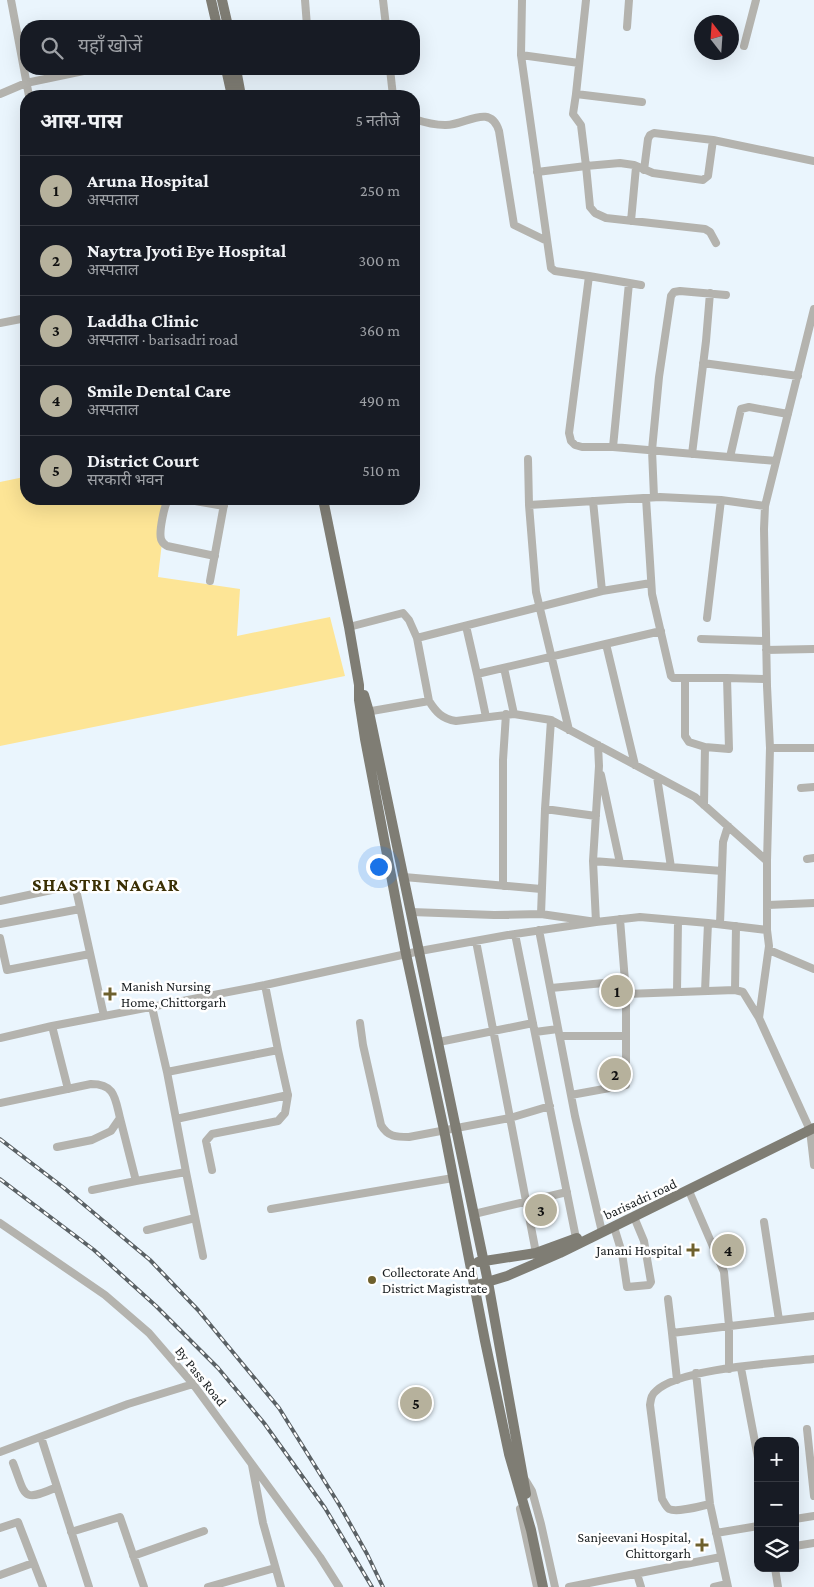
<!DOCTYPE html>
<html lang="hi">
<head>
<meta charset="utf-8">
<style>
	body { margin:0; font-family:"Crimson Pro","Noto Sans Devanagari",serif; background:#20242c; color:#f1f3f6 }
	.controls { position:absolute; right:15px; bottom:15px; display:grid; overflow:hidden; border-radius:10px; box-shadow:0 5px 20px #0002 }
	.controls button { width:45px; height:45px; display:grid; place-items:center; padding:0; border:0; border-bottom:1px solid #363941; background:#171b24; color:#f1f3f6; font:25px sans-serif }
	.compass { position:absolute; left:694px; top:15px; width:45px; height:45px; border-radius:50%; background:#171b24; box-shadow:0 5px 20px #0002; rotate:343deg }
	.you { position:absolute; left:378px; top:866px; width:18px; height:18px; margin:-12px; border:4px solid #fff; border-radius:50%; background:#1a73e8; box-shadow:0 0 0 8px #1a73e833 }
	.badge { display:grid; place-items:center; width:32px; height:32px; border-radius:50%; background:#b6b19c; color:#111; font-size:16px; font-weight:700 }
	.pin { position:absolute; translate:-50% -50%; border:2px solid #fff; box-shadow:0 1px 5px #0006 }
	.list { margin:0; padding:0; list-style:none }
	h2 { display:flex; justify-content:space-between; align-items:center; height:65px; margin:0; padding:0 20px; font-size:21px }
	h2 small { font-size:16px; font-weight:400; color:#9ea1a6 }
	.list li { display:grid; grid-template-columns:32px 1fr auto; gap:15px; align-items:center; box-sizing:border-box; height:70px; padding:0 20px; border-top:1px solid #363941 }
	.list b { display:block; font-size:19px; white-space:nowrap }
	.list p { margin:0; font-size:16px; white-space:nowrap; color:#9ea1a6 }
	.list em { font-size:16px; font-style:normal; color:#9ea1a6 }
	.icon { flex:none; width:28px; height:28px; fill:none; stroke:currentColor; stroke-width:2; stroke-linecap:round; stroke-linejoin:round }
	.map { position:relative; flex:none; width:814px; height:1587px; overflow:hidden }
	.search { position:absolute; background:#171b24; box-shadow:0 5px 20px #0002; left:20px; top:20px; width:400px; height:55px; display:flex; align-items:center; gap:12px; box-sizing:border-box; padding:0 18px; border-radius:20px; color:#9ea1a6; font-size:19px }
	.panel { position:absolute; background:#171b24; box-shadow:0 5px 20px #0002; left:20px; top:90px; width:400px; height:415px; border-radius:20px }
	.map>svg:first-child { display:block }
</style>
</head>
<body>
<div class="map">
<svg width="814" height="1587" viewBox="0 0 814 1587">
	<rect width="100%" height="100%" fill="#eaf5fd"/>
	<path fill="#fde596" d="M26,453v46h141l-9,78 82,12 -3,47 93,-19 15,59 -345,70v-264l24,-5z"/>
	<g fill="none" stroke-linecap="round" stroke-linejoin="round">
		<path stroke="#b4b3ae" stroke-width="8" d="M11,0l18,96
			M305,0l2,26
			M383,0l3,26
			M522,0l-1,55 30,213 4,3 34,5 -20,157 2,8 4,4 7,2h31l163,14
			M627,27l2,-27
			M744,46l12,-46
			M521,55l58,8
			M390,69l3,27
			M0,94l26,-11 67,-14
			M576,94l10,-94
			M642,102l-66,-8 -3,20 8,11 5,41 34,-3 14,2 19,8 50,7 5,-4 5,-36 101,21
			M414,119c9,3 21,6 31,6 20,1 45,-23 54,6l15,94 33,16
			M644,170l4,-31 2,-4 4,-2 59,7
			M537,172l49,-6 4,41 5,6 11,5 99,11 5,3 6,11
			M631,221l5,-54
			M589,276l52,9
			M0,323l26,-5
			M703,363l95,13
			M613,447l16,-164
			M692,454l14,-113 4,-48
			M730,457l11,-48 8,-2 39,7
			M528,459l1,46
			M654,497l-2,-47 7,-73 12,-81 3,-4 6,-1 46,4
			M646,498l6,96 19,82 2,2h54
			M169,499c-5,5 -10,33 -8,40 1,4 3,5 6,7l48,10
			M184,499l40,7
			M593,501l9,90
			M210,581l15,-82
			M707,618l14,-118
			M466,626l11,48 184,-43
			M349,627l54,-14 6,7 8,18 185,-47 49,-8
			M417,638l12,63
			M701,639l65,2
			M606,644l29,121
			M766,650l48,-1
			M504,668l10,46
			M477,674l9,43
			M685,678v58l4,6 16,5
			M366,712l63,-11c7,11 13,18 27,20l58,-7 37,6 144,77 72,64v69
			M551,720l-6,89 51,7
			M569,730l-33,-138 -7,-87 131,-8 61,3 44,6
			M770,748h44
			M601,775l19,88
			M657,777l14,90
			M801,788l13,-1
			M704,805l1,-58 24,2 -2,-71 39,1
			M807,859l7,-1
			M593,861l129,10
			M767,861l3,-113 -3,-62 -3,-157 1,-23 49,-197
			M404,877l137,12
			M503,886v-126l3,-46
			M0,901l75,-16 29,131
			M768,905l46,-2
			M411,912l83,3 47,-1 55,8 -3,-61 6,-95 -1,-21
			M541,914l4,-105
			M620,919l6,75 109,-4 8,2 16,26
			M0,924l80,-15
			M720,924l3,-82 5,-16
			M539,930l36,186 27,116
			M515,934l62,309
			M0,938l7,32 83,-16
			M476,941l61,317
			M769,950l45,19
			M551,988l74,-7
			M735,990l1,-64
			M705,991l3,-68
			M677,992l1,-71
			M152,1007l15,65 111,-22 -13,-65
			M360,1023l3,22 18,80c7,12 15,12 28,12l101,-19 40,-12
			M52,1026l213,-41 155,-34 88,-16 88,-13 44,-5 68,6 59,7 2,16 -10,72 51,112 4,35
			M535,1032l23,-3
			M560,1036h66v49l-55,10
			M626,1036v-42
			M0,1038l52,-12 16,63
			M439,1042l94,-19
			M167,1072l9,47 112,-24 -10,-45
			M0,1103l91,-19c24,0 24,14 29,34l-9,13 -19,9 -35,7
			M120,1118l16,63 50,-9 -10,-53
			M212,1170l-6,-29 6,-7 66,-13 7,-8 3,-18
			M186,1172l17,84
			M92,1190l44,-9
			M689,1191l35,81 5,54v43
			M271,1209l182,-31
			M474,1214l93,-22
			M764,1222l15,98
			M0,1223l105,72 44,38 44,51 127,173 19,30
			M614,1227l8,26 5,34 22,-2 2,-3 -7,-41 -10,-24
			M147,1230l48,-12
			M668,1299l4,34
			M741,1368l17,90
			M696,1373l14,131 18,83
			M677,1380l-5,-47 142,-17
			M807,1429l7,67
			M41,1437l48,150
			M0,1452l128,-48 65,-20
			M13,1463c13,33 8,40 44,24
			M252,1465l11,58 18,64
			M526,1481l6,10 9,33 14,63
			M710,1504c-9,2 -33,9 -41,5 -3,-2 -5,-7 -7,-10l-12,-94c1,-6 1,-10 6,-14 23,-23 123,-28 158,-32
			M520,1509l17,78
			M795,1519l19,-3
			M0,1528l18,-6 25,65
			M71,1532l49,-15 24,70
			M716,1533l42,-7
			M795,1546l19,-3
			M133,1556l71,-25
			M775,1568l3,19
			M637,1574l4,13
			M0,1575l33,-12
			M208,1587l67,-19
			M569,1587l152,-30
			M714,1587l13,-3"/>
		<path stroke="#7f7d74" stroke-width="10" d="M211,0l6,26
			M222,0l6,26
			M226,69l6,27
			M236,69l5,27
			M323,499l26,128 10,58v15l6,39 41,215 38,176 41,211 24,113 22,76 12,57
			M364,695l5,17 119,570 38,212
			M478,1262l58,-9 41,-15
			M474,1286l33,-10 53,-23 254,-125"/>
		<defs>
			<path id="rail" d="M0,1139l64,49 86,72 48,50 81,98 61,98 27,48 16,33
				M0,1179l94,71 62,56 62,62 46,55 61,85 47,79"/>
		</defs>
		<use href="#rail" stroke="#5a6165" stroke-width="4"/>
		<use href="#rail" stroke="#fff" stroke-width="2" stroke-dasharray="5.5" stroke-linecap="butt"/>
	</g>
	<g fill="#6e602d" stroke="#fff" stroke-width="2">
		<path d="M107.5 986.5h5v5h5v5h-5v5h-5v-5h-5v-5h5z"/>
		<path d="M690.5 1242.5h5v5h5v5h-5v5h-5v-5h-5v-5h5z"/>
		<circle cx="372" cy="1280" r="5"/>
		<path d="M699.5 1537.5h5v5h5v5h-5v5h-5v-5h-5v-5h5z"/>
	</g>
	<g text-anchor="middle" stroke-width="5" stroke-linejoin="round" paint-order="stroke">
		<g font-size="14" fill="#191e20" stroke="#fff" text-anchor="start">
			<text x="121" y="991">Manish Nursing<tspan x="121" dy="16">Home, Chittorgarh</tspan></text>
			<text x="682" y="1255" text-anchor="end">Janani Hospital</text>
			<text x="382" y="1277">Collectorate And<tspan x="382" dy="16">District Magistrate</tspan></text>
			<text x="691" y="1542" text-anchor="end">Sanjeevani Hospital,<tspan x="691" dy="16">Chittorgarh</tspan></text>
		</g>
		<g font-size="14" fill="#191e20" stroke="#fff">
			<text transform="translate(640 1199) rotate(-25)" y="5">barisadri road</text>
			<text transform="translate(201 1376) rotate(51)" y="5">By Pass Road</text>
		</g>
		<g font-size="19" font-weight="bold" letter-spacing="1" fill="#3a2f04" stroke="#fff">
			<text x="106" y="891">SHASTRI NAGAR</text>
		</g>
	</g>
</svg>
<div class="controls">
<button>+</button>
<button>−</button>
<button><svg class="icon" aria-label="layers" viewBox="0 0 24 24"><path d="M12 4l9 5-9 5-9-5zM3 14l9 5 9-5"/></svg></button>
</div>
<svg class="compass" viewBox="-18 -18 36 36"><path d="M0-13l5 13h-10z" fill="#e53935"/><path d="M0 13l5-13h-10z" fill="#9ea1a6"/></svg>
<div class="you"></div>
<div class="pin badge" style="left:617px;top:991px">1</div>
<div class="pin badge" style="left:615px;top:1074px">2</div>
<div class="pin badge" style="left:541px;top:1210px">3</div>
<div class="pin badge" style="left:728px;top:1250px">4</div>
<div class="pin badge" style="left:416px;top:1403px">5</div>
<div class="search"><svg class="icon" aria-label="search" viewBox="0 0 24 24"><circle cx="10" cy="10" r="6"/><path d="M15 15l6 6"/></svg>यहाँ खोजें</div>
<section class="panel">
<h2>आस-पास<small>5 नतीजे</small></h2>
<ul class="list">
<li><span class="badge">1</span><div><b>Aruna Hospital</b><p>अस्पताल</p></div><em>250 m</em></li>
<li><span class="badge">2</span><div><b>Naytra Jyoti Eye Hospital</b><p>अस्पताल</p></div><em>300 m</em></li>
<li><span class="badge">3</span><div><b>Laddha Clinic</b><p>अस्पताल · barisadri road</p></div><em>360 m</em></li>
<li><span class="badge">4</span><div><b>Smile Dental Care</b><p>अस्पताल</p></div><em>490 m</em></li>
<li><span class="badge">5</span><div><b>District Court</b><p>सरकारी भवन</p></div><em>510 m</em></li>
</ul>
</section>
</div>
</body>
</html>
